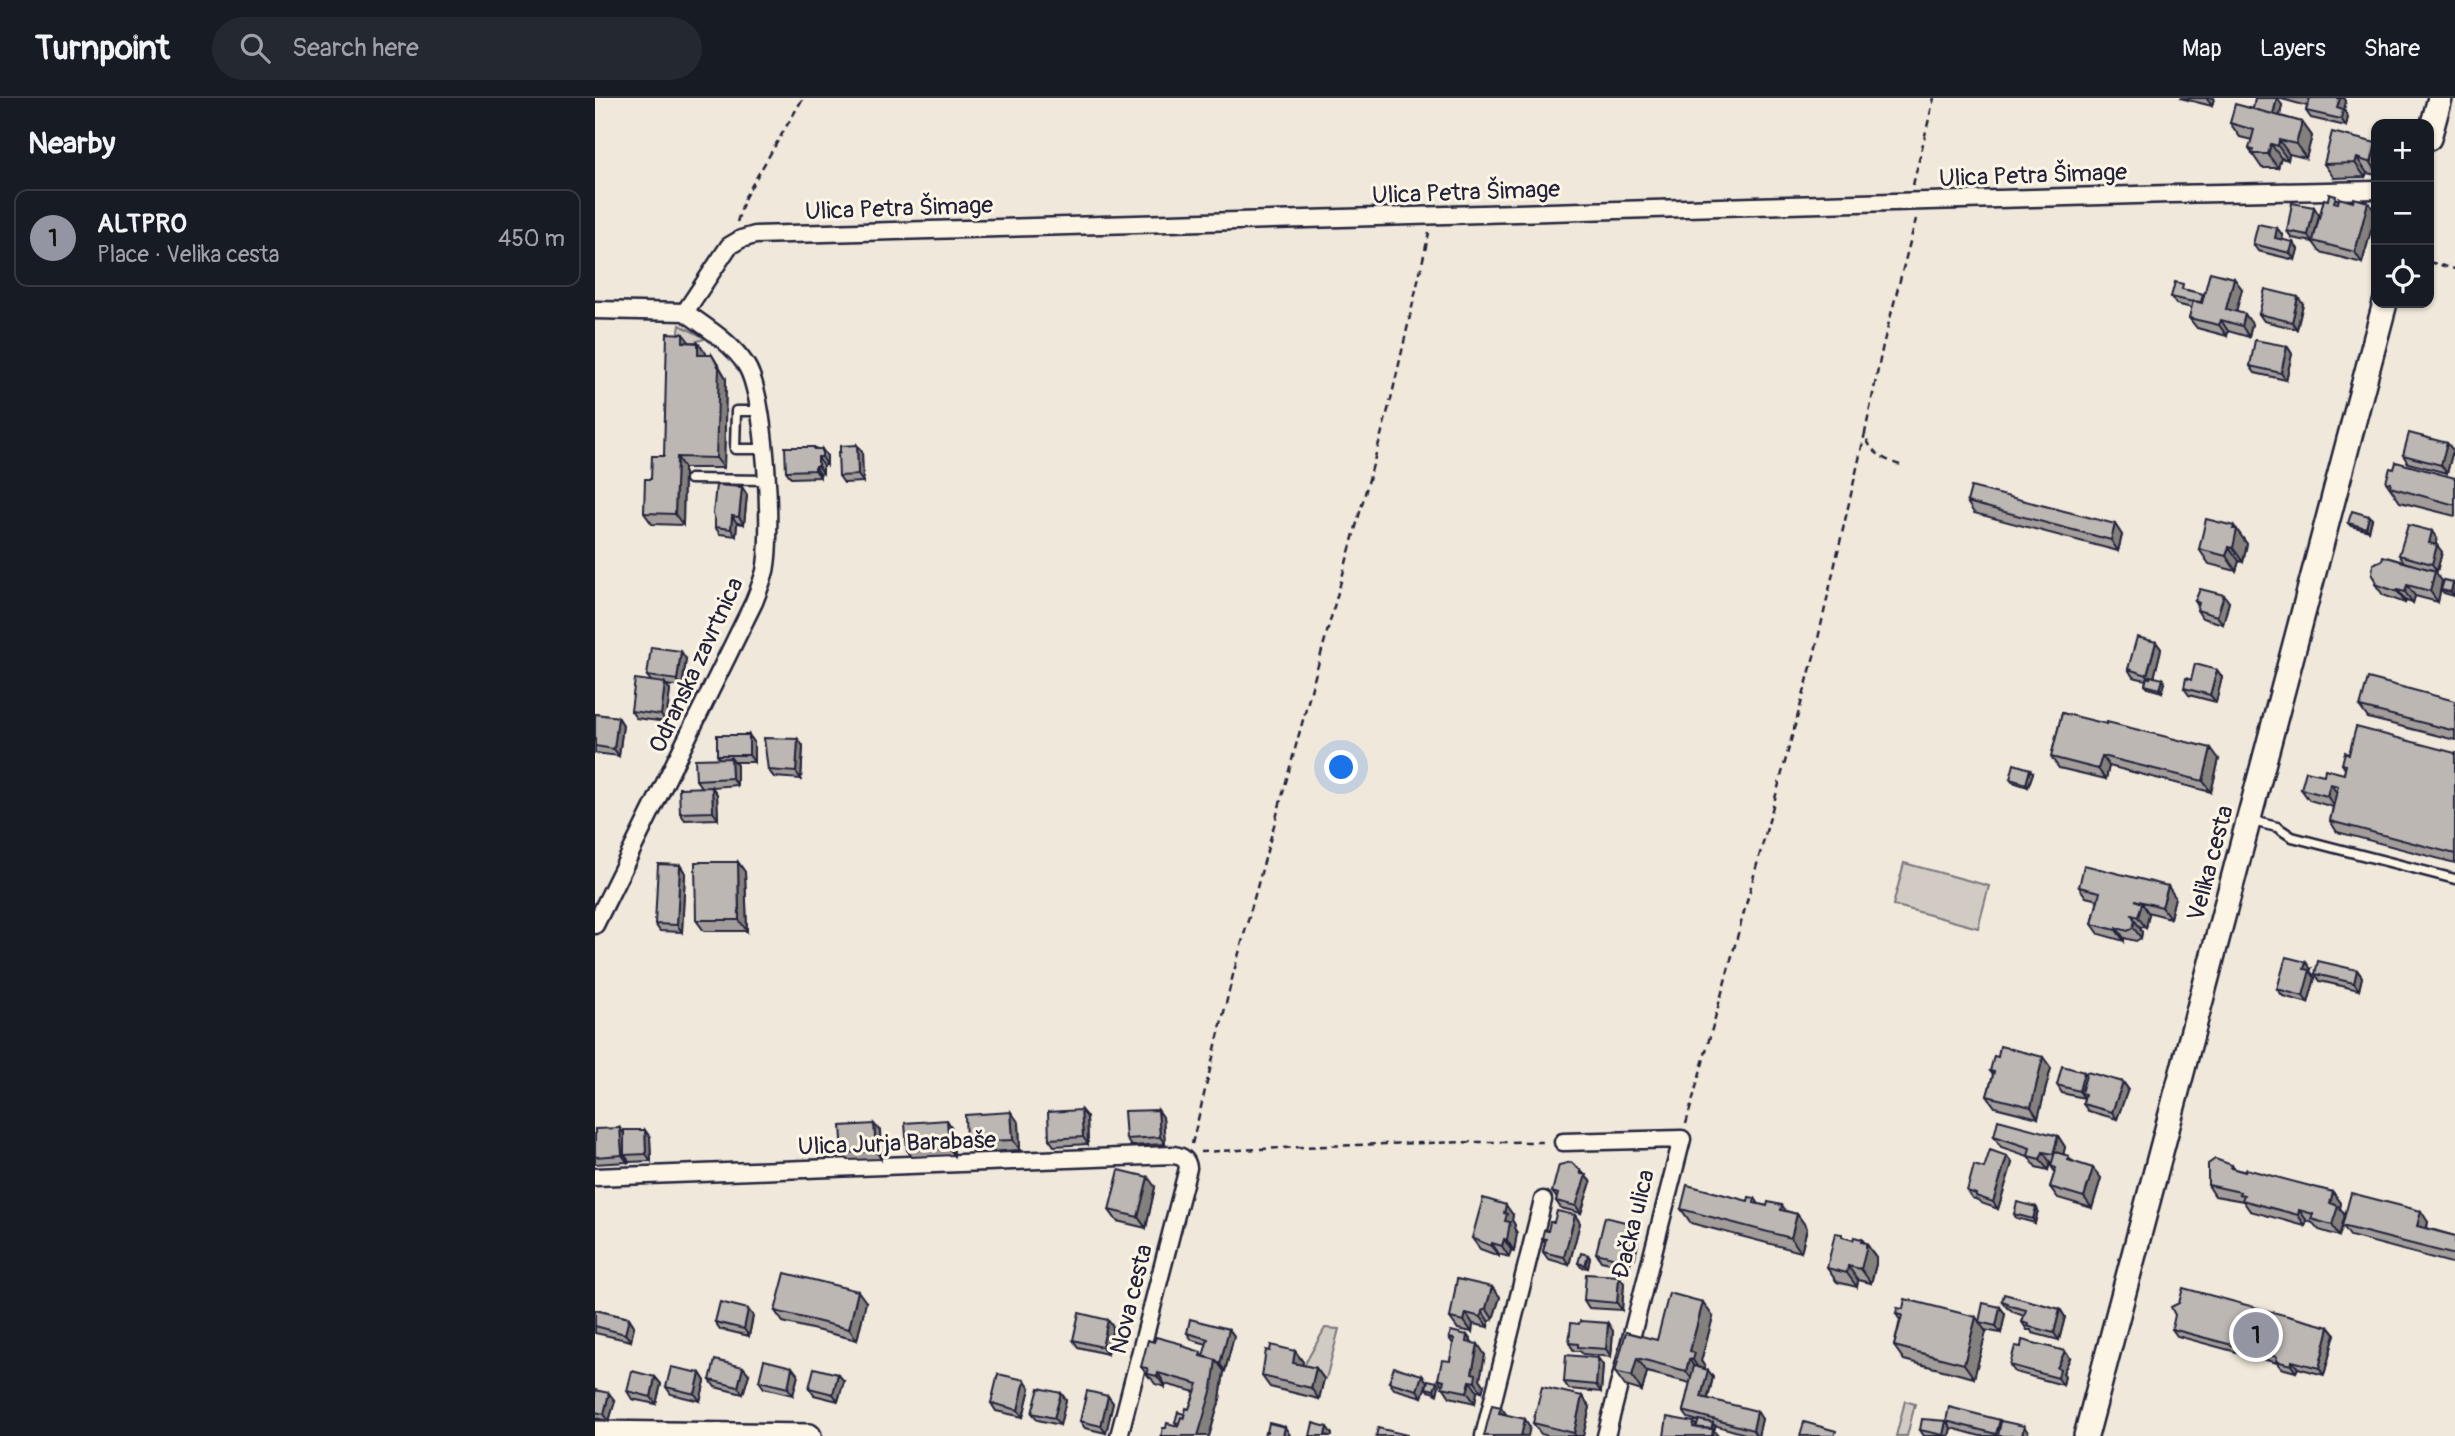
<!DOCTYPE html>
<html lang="en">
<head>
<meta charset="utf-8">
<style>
	body { margin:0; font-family:Pangolin,sans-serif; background:#242831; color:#f1f3f6 }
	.controls { position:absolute; right:21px; top:21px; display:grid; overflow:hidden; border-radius:14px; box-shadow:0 2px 5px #0004 }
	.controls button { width:63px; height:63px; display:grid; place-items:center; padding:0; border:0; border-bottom:2px solid #363941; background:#171b24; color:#f1f3f6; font:35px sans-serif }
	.you { position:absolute; left:747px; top:670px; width:24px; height:24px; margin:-18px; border:5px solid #fff; border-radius:50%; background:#1a73e8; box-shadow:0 0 0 10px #1a73e833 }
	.badge { display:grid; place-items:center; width:46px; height:46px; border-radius:50%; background:#9495a2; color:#111; font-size:23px; font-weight:700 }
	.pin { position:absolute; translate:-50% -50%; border:4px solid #fff; box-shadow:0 2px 7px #0006 }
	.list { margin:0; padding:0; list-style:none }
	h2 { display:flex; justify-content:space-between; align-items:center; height:91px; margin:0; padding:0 28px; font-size:30px }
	h2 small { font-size:23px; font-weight:400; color:#9ea1a6 }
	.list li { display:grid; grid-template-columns:46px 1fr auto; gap:21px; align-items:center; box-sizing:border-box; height:98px; margin:0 14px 14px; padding:0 14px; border:2px solid #363941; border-radius:14px }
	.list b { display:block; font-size:26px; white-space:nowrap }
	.list p { margin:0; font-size:23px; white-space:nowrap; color:#9ea1a6 }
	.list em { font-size:23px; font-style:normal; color:#9ea1a6 }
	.icon { flex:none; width:38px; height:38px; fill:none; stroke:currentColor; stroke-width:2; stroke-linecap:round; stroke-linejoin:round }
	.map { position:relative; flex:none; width:1860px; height:1338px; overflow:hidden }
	header { display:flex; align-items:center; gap:42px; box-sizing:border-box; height:98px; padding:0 35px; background:#171b24; border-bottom:2px solid #363941 }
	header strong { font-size:33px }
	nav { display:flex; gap:38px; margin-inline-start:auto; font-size:24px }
	.search { width:490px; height:63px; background:#242831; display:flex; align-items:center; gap:18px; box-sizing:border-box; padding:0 24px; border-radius:38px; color:#9ea1a6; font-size:26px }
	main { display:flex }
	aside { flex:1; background:#171b24 }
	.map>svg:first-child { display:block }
</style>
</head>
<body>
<header>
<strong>Turnpoint</strong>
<div class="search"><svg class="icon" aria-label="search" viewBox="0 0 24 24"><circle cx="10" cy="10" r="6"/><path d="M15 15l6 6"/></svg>Search here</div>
<nav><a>Map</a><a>Layers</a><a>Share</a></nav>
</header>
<main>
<aside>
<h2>Nearby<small></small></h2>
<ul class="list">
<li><span class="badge">1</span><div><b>ALTPRO</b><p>Place · Velika cesta</p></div><em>450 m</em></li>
</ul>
</aside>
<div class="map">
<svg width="1860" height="1338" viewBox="0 0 1860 1338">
	<rect width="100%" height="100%" fill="#efe8db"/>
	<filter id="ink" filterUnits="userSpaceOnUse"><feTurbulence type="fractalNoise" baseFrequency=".0143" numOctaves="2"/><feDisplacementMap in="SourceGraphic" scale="14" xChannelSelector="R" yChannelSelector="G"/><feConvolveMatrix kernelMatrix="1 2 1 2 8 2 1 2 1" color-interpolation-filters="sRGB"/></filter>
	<g filter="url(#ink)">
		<path fill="#d1cbc3" stroke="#7a767f" stroke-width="2" d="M85,227l25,13 -1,1 -16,5 -11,-1z
			M1309,765l85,23 -11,42 -85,-23z
			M730,1230l14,1 -13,50 -23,-6 3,-11z
			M1310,1303l10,3 -8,32h-11z"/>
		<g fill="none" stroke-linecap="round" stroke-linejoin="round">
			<defs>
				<path id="lane" d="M165,313h-24l-1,38h29
					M95,381l76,1
					M1657,723l25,6 15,10 163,42"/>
				<path id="street" d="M0,212l90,2
					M90,214l44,-66 12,-7 14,-4 1415,-41 206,-4
					M0,827l159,-323c4,-10 8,-20 11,-31 8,-38 1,-175 -19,-206 -15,-23 -39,-37 -61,-53
					M968,1044l119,-3 -76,297
					M0,1079l578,-22c9,1 14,4 15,13l-69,268
					M889,1338l59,-236"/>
				<path id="secondary" d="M1834,40l11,-40
					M0,1335l214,3
					M1491,1338l299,-1133"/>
			</defs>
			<use href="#lane" stroke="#22223b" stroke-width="13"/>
			<use href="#street" stroke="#22223b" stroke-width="21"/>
			<use href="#secondary" stroke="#22223b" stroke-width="28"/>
			<path stroke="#22223b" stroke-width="2.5" stroke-dasharray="7 5" stroke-linecap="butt" d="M1318,87l21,-87
				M142,124l8,-25 58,-99
				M1834,164l26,7
				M1305,367c-16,-5 -32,-14 -35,-32l18,-88 33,-126
				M1091,1026l128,-468 51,-223
				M597,1046l41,-169 158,-576 38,-166
				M605,1054c116,-6 231,-11 347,-10"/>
			<use href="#lane" stroke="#fcf5e5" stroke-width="8"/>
			<use href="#street" stroke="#fcf5e5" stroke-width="16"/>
			<use href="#secondary" stroke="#fcf5e5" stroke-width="23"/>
		</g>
		<path fill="#a29d9a" stroke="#22223b" stroke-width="2" d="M1585,0h34l-2,8z
			M1683,0h66l2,3 -2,9 4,7 -2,9 -35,-8 -5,-7 1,-5z
			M1687,7l-2,11 22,6 10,14 -6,22 -17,-4 -1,6 -7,-2 -3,10h-16l-13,-19 3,-9 -12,-3 -10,-14 23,-14z
			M1781,45v32l-9,-2 -2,4 -31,1 -10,-14z
			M1744,101l37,14 -14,50 -42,-11 -7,-10 -21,-4 -5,-7 32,-16 -3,13 12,-28z
			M1682,130l6,8 -1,4 16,9 -3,11 -37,-9 -5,-7z
			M1647,191l-6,22 16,13 -3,13 -21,-6 -1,5 -30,-8 -8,-10 3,-10 -16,-4 -5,-7 16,-7 16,4 1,2z
			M1708,206l-6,25 -33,-8 -5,-7z
			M94,244l9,1 8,12 13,11 7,12 -2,90h-40l-1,57 -31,-1 -8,-11 7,-34 13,-23z
			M1692,248l5,8 -6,26 -31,-7 -5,-7z
			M262,347l5,7 1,30 -19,1 -5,-7z
			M219,349l13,9v9h-4v8l-3,1v3l-29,1 -5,-7z
			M1858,352l-6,23 -39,-10 -5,-8z
			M1799,371l61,9v38l-55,-14 -14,-20z
			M147,389l5,8 -3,29 -7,-1 -1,13 -16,-2 -5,-7z
			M1372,404l155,33 -4,16 -144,-38z
			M1777,421l-3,12 -18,-5 -3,-3z
			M1639,428l13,18 -4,18 -4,-1 -3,10 -27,-7 -10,-15z
			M1842,441l-2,6 7,7 -5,19 -17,-4 22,14 -4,21 -23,-6 -2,7 -7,-2 -1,2 -22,-8 -8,-11 1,-2 -4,-7 32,-13 -5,-7z
			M1858,484l2,3 -1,11 -10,-3 -3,-3z
			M1600,503l34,1 -6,22 -21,-6 -5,-8 1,-4z
			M1561,544l5,7 -7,28 11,6 -3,9 -14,-4 -3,-3 1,-5 -13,-3 -5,-8z
			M91,561l-4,28 -16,-2 4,5 -4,32 -30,-4 -5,-7 20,-30 -4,-5z
			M1622,572l5,7 -6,25 -27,-7 -5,-7 7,-8z
			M1860,603v39l-87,-22 -8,-11z
			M1467,615l157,46 -8,33 -102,-26 -3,13 -47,-11 -8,-11z
			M0,616l23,3 5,8 -4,31 -24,-3z
			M154,637l5,7v20h-19l2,3v20l-25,2 5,7 1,25 -33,1 -5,-7 21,-26 -5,-7 23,-22 -2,-3z
			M208,648l-2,33 -27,-2 -6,-7z
			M1860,655v110l-118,-31 -7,-11 3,-14 -24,-7 -8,-11 23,-14 20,-1 1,-5 -3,-5 7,-10z
			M1438,675l-5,14 -16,-5 -2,-3z
			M143,764l7,10 2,59h-43l-8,-11z
			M85,767l5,8 -3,59 -22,-1 -5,-7z
			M1484,789l96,10 -5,21 -22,-6 1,2 -3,14 -7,-2 3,6 -1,6 -5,3 -12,-3v3l-25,-7 -7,-10 6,-24 -12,-3z
			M1716,871l-1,2 5,7 -7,25 -25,-7 -6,-7z
			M1762,872l5,7 -3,13 -39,-9 -5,-7z
			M1456,970l-13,50 -43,-11 -8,-11 6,-21 -3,-4z
			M1489,974l2,2 37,8 5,7 -11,30 -29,-8 -5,-7 1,-6 -22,-5 -5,-8z
			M563,1012l5,7 2,27 -34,2 -5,-7z
			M492,1019l1,27 -34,2 -5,-7z
			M424,1025l1,27 -47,3 -7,-11z
			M357,1030l2,27 -42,2 -5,-7z
			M0,1031l55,8 1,24 -22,1 -2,-4v4l-32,2z
			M285,1033l1,28 -33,1 -5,-7z
			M1399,1038h64l7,11 -2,8 38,23 -9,30 -34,-10 -8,-11 5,-15 -4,-6 1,-3 -2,-1 -2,8 -12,-3 -8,-11 -27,-9z
			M1417,1065l-14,46 -17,-6 -3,-3 -6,-2 -5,-7 17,-23z
			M1637,1067l2,4 99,23 8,11 -1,5 5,8 83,6 -1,6 28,8v28l-105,-28 -7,-10 -4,10 -20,-6 -6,-7 -6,-2 -2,5 -55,-15 -7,-10 -28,-5 -7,-11z
			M985,1072l11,12 -10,31 -20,-5 -5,-7 1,-3 -5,-6z
			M560,1089l-9,41 -29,-7 -8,-11z
			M1160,1100l4,6 8,2 15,-1 4,6 11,3 10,14 -6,24 -110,-29 -10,-14 67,-8z
			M1441,1109l2,3 -3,13 -19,-5 -2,-4z
			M918,1117l-1,5 3,5 -1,3 3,5 -3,18 -3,-1 -2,7 -10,-3v2l-19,-7 -8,-11z
			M980,1117l5,8 -11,42 -21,-6 -5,-7 2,-10 -3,-4 12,-16z
			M1038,1126l5,7 -2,8 2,4 -3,14 -3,-1 -3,11 -28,-6 -5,-8z
			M1250,1140l21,5 10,14v7l-5,19 -13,-3 -1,7 -20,-5 -10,-14z
			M993,1157l2,3 -2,10 -7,-1 -3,-4z
			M1024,1178l5,7 -2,27 -33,-2 -5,-8z
			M897,1189l8,10 -7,22 -4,3 -1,5 -15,-3 -1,8 -14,-3 -8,-11z
			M1407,1203l58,8 5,8 -6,23 -27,-7 -1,-3h-4l-5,-8 2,-6 -11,-4 -3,-3 -3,-1z
			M271,1204l-9,38 -74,-18 -8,-11z
			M1405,1209l5,7 -4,19 -17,-3 2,2 -12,46 -70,-18 -10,-14 6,-26 -4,-6 83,8z
			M0,1212l34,8 5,8 -3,15 -36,-8z
			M158,1218l-4,20 -29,-7 -5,-7z
			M1118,1219l-12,44 4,6v2l8,8 -5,22 54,20 -4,17h-6l-38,-11 1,2 -1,4 4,5h-54l30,-14 3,5 1,-6 -10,-3 -5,-7 7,-28 -43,-11 -5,19 -17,-5 -10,-14 42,-32z
			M984,1226l34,7 -2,26 -28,-3 -3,-3h-6l-5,-8z
			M518,1229l-6,27 -29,-7 -5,-7z
			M1734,1229l6,7 -11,41 -26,-7 -2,4 -15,-4 -4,-5 -100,-27 -5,-7z
			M634,1231l5,7 -9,35h-1l-4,28 -11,37 -43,-8 11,-3 -2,-3 14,-13 6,-17 -30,-8v3l-10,-3 -4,-6 -2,-1 -8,-10 13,-25 28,2 2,3 20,8 3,-11 -15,-4 -5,-7z
			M872,1237l6,8 12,12 -5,24 4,6 -2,7 -5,-1 -2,12 -25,-6 -12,-18 12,-18 3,-17 -4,-6z
			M1426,1249l49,11 -7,15 2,3 -2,9 -48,-13 -5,-7z
			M675,1253h25l8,11 -1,3 14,3 8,11 -5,20 -49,-12 -8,-11z
			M1003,1260l5,7 -2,27 -32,-3 -5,-7z
			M105,1275l5,8 -5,20 -29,-7 -5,-7z
			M154,1276l-6,20 -28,-7 -5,-7z
			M203,1277l-5,20 -29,-7 -5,-7z
			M827,1277l5,7 -5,15 -28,-8 -5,-7z
			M60,1279l6,7 -5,20 -24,-5 -5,-8z
			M249,1283l-6,20 -24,-6 -5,-7z
			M844,1287l-2,9 -9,-3 -2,-3z
			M435,1290l-7,29 -27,-6 -5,-8z
			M0,1292l20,11 -6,20 -14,-3z
			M466,1295l5,7 -6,25 -22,-5 -6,-7z
			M513,1298l5,7 -7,30 -21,-5 -5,-7z
			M987,1298l8,11 -7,29h-35l-7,-2 -8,-11z
			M1405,1322l1,2 28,12v2h-49l-29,-8 -5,-7z
			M1356,1330l-2,8h-25l-4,-6z"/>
		<path fill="#84807d" stroke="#22223b" stroke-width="2" d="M1612,0h7l-2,8 -5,-7z
			M1682,0l5,7 -4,19 -5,-8z
			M1745,0h4l2,3 -2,9 4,7 -2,9 -5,-7 -4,-11z
			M1707,24l10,14 -6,22 -10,-14z
			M1684,42l10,14 -1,6 -10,-14z
			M1676,46l10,14 -3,10 -10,-14z
			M1781,47v25l-5,-7z
			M1762,60l10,15 -2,4 -10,-14z
			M1773,104l8,11 -14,50 -7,-11z
			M1719,109l5,8 -6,27 -5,-7z
			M1682,130l6,8 -3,10 -5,-8z
			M1698,144l5,7 -3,11 -5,-7z
			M1639,180l8,11 -8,31 -8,-11z
			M1703,199l5,7 -6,25 -5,-7z
			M1650,216l7,10 -3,13 -7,-11z
			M1626,222l7,11 -1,5 -8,-11z
			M88,236l8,10 -8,-2z
			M103,245l8,10 -1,13 -7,-11z
			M1692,248l5,8 -6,26 -5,-7z
			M117,257l14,23 -2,90 -8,-10z
			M1852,345l6,7 -6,23 -6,-8z
			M262,347l5,7 1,30 -5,-7z
			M227,351l5,7v9l-5,-8z
			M82,359l7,11 -1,57 -8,-11z
			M223,359l5,8v8l-5,-7z
			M220,368l5,8v3l-5,-7z
			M147,389l5,8 -3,29 -5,-7z
			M137,418l5,7 -1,13 -5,-7z
			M1774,418l3,3 -3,12 -3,-3z
			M1520,426l7,11 -4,16 -7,-11z
			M1639,428l13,18 -4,18 -10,-14z
			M1837,433l5,8 -3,11 -5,-7z
			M1842,447l5,7 -5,19 -5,-7z
			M1634,449l10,14 -3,10 -10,-15z
			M1840,473l7,10 -4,21 -8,-11z
			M1858,484l2,3 -1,11 -3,-4z
			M1812,487l8,11 -2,7 -8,-11z
			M1803,492l8,11 -1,2 -7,-11z
			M1629,497l5,7 -6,22 -6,-8z
			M1561,544l5,7 -8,33 -6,-7z
			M86,553l5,8 -4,28 -5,-7z
			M1622,572l5,7 -6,25 -6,-7z
			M1568,581l2,4 -3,9 -2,-3z
			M70,585l5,7 -4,32 -5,-7z
			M23,619l5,8 -4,31 -5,-7z
			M154,637l5,7v20l-5,-7z
			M203,641l5,7 -2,33 -5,-7z
			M1616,650l8,11 -8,33 -8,-11z
			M1507,658l7,10 -3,13 -8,-10z
			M136,660l6,7v20l-5,-7z
			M1435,671l3,4 -5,14 -2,-3z
			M1735,686l8,10 -3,13 -8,-11z
			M117,689l5,7 1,25 -5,-7z
			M143,764l7,10 2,59 -8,-11z
			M85,767l5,8 -3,59 -5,-7z
			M1573,788l7,11 -5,21 -8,-11z
			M1547,805l7,11 -3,14 -8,-11z
			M1537,817l10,17 -1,6 -8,-11z
			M1522,830l7,10v3l-8,-11z
			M1711,864l5,7 -1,2 5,7 -7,25 -5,-7 1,-27z
			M1762,872l5,7 -3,13 -5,-7z
			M1448,959l8,11 -13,50 -7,-11z
			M1489,974l5,7 -8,14 3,5 -5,-7z
			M1528,984l5,7 -11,30 -5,-7z
			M486,1012l6,7 1,27 -5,-7z
			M563,1012l5,7 2,27 -5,-7z
			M416,1014l8,11 1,27 -7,-10z
			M352,1022l5,8 2,27 -5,-7z
			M279,1026l6,7 1,28 -5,-8z
			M25,1030l5,7 -1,20 3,3v4l-5,-7z
			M50,1032l5,7 1,24 -5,-7z
			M1463,1038l7,11 -4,18 -8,-11z
			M1448,1054l7,10 -2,8 -8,-11z
			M1412,1058l5,7 -14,46 -5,-7z
			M1498,1070l8,10 -9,30 -8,-11z
			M985,1072l11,12 -10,31 -5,-7 5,-32z
			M553,1079l7,10 -9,41 -8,-11z
			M1738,1094l8,11 -1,5 5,8 -6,20 -7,-11 -2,-22z
			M911,1107l7,10 -1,5 3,5 -1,3 3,5 -3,18 -7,-11 -3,-27z
			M1441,1109l2,3 -3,13 -2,-4z
			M1704,1112l8,11 -2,5 -7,-11z
			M1826,1113l7,11 -4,15 -7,-11z
			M1202,1116l10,14 -6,24 -10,-14z
			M980,1117l5,8 -11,42 -5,-8z
			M1038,1126l5,7 -2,8 2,4 -3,14 -5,-7v-15z
			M909,1141l7,11 -2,7 -7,-11z
			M1267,1141l14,18v7l-5,19 -10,-14z
			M897,1145l7,11v2l-8,-10z
			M1031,1151l6,7 -3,11 -5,-7z
			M993,1157l2,3 -2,10 -3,-3z
			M1253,1168l10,14 -1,7 -10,-14z
			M1024,1178l5,7 -2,27 -5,-7z
			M897,1189l8,10 -7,22 -7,-11z
			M263,1193l8,11 -9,38 -8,-11z
			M1108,1204l10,15 -12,44 4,6 -2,8 -10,-15 -3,-9z
			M1405,1209l5,7 -4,19 -5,-7z
			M153,1211l5,7 -4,20 -5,-7z
			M1465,1211l5,8 -6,23 -5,-7z
			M887,1213l7,11 -1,5 -7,-10z
			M871,1215l7,11 -1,8 -8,-11z
			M1381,1219l10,15 -12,46 -10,-14z
			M34,1220l5,8 -3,15 -6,-7z
			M513,1222l5,7 -6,27 -5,-7z
			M1013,1225l5,8 -2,26 -5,-8z
			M1734,1229l6,7 -11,41 -5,-7z
			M634,1231l5,7 -9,35 -5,-7z
			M872,1237l8,11 -9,-4z
			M883,1246l7,11 -5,24 4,6 -2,7 -7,-10 -3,-9z
			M700,1253l8,11 -3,11 -7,-10z
			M1470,1253l5,7 -7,15 2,3 -2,9 -5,-7 -1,-10z
			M1003,1260l5,7 -2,27 -5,-7z
			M1042,1260l10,14 -5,19 -10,-15z
			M1094,1261l10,15 -3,11 -10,-14z
			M621,1262l8,11 -4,28 -11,37h-11z
			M1697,1263l6,7 -2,4 -5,-7z
			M148,1269l6,7 -6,20 -5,-7z
			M197,1269l6,8 -5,20 -5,-7z
			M721,1270l8,11 -5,20 -8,-11z
			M1113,1272l5,7 -7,27 -5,-7z
			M105,1275l5,8 -5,20 -5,-7z
			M563,1275l7,11v3l-8,-11z
			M243,1276l6,7 -6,20 -5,-7z
			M827,1277l5,7 -5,15 -5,-7z
			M60,1279l6,7 -5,20 -5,-7z
			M430,1282l5,8 -7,29 -5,-7z
			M875,1283l7,10 -2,12 -8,-11z
			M842,1284l2,3 -2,9 -3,-4z
			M14,1295l6,8 -6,20 -5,-7z
			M466,1295l5,7 -6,25 -6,-7z
			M513,1298l5,7 -7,30 -5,-7z
			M987,1298l8,11 -7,29h-7l-2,-3z
			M906,1309l5,7 -7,-1z
			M1162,1313l5,8 -4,17h-2l-3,-6z
			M930,1321l5,8 -2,9h-7z
			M1351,1323l5,7 -2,8 -6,-1z
			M1118,1325l2,4 -1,4 4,5h-6l-1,-7z
			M1429,1328l5,8v2h-7z
			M690,1329l5,8v1h-7z
			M732,1329l5,7v2h-6l-1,-1z"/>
		<path fill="#bcb7b3" stroke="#22223b" stroke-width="2" d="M1660,0h22l-4,16 -20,-5z
			M1715,0h30l-3,10 6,2 -2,9 -35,-8z
			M1640,6l67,18 -6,22 -17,-4 -1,6 -7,-2 -3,10h-16l1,-4 -4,-1 5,-19 -24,-7z
			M1737,34l44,11 -5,20 -14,-5 -2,5 -31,1z
			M1734,96l7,2 -2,6 4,1 1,-5 14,4 1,-4 14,4 -13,50 -42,-11 11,-42 4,1z
			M1697,105l22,4 -6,28 -21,-4z
			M1663,126l19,4 -2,10 18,4 -3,11 -37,-9z
			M1615,174l24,6 -8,31 19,5 -3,12 -21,-6 -2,5 -30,-7 4,-17 9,2z
			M1580,184l8,2 -1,5 21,5 -2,8 -8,-1v1l-22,-5z
			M1670,191l33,8 -6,25 -33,-8z
			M72,235l16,1v8l15,1v12h14l7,13 -3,90 -39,-1 -2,57 -31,-1 1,-34h6l1,-23h12z
			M1660,242l32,6 -6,27 -31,-7z
			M1814,335l38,10 -6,22 -38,-10z
			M262,347l1,30 -19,1 -1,-24h2v-6z
			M190,349h29v2h8v8h-4v9h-3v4l-29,1z
			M1801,364l59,16v27l-65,-18 1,-4 -5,-1 4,-14 4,1z
			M121,387l26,2 -3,30 -7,-1 -1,13 -16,-2v-7l-2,-6z
			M1376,389l144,37 -4,16 -144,-38z
			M1757,413l17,5 -3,12 -18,-5z
			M1611,421l28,7 -1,3h4l-4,19 -4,-1 -3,9 -27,-7z
			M1813,427l24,6 -3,12 8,2 -5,19 -33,-9z
			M1788,458l52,15 -5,20 -23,-6 -2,7 -7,-2v2l-23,-8 1,-3 -4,-6 1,-11 9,-4z
			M1849,482l9,2 -2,10 -10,-2z
			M1605,491l24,6 -7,21 -20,-6 2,-7 -4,-2z
			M1542,539l19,5 -9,33 -19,-6z
			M56,549l30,4 -4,29 -30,-4z
			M1600,566l22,6 -7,25 -26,-7 2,-10 5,2z
			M1555,578l13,3 -3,10 -15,-4 2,-8 3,1z
			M1773,580l87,23v30l-95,-24z
			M40,581l30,4 -4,32 -30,-4z
			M1467,615l45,11v-2l104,26 -8,33 -101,-25 -4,13 -47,-12z
			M0,616l23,3 -4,32 -19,-3z
			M1761,629l99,26v101l-125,-33 8,-35 -8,-2 -3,12 -26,-7 5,-18 18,4 1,-6 19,5 2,-9 -4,-1 3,-12 4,2z
			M122,637h32v20h-32z
			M169,640l34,1 -2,33 -28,-2z
			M136,660l1,20 -36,2 -1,-21z
			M1419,666l16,5 -4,15 -16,-5z
			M117,689l1,25 -33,1 -1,-25z
			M100,764h43l1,58h-43z
			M63,766l22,1 -3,60 -22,-1z
			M1489,767l84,21 -6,21 -27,-7 7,3 -4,14 -6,-2 3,6 -2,6 -5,4 -11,-3 -1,2 -24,-6 8,-32 -21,-5z
			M1691,859l20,5 -2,7 6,1 -7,26 -26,-7z
			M1723,863l39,9 -3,13 -39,-9z
			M1405,948l43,11 -12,50 -44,-11 7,-24 -4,-1 4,-15 4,1z
			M1467,968l22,6 -5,19 -22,-6z
			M1492,974l36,10 -11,30 -29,-8 2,-10 -4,-1z
			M486,1012l2,27 -34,2 -1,-27z
			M563,1012l2,27 -34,2 -2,-28z
			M416,1014l2,28 -47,2 -1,-27z
			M352,1022l2,28 -42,2 -2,-27z
			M1403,1022l60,16 -5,18 -10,-2 -3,7 -12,-3 2,-8 -36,-12z
			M279,1026l2,27 -33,2 -2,-27z
			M25,1030l2,27 -27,2v-28z
			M29,1032h21l1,24 -22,1z
			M1395,1052l17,6 -14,46 -17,-6v-2l-9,-3 7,-26 10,3z
			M1460,1054l14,4 -1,4 25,8 -9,29 -34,-10 6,-19 -5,-2z
			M1620,1061l17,6 -1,3 14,4 1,-3 87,23 -3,11 8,3 -6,19 -21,-6 2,-5 -14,-4 -1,5 -56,-15 2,-5 -5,-1 1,-2 -32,-7v-21z
			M976,1064l9,8 1,4 5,1 -10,31 -20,-5 2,-7 -6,-2 7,-27z
			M524,1072l29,7 -10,40 -29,-7z
			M1092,1087l61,16 1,-4 6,1 -1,5 13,3 1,-4 14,3 -1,5 16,4 -6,24 -110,-29z
			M1756,1095l70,18 -4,15 38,10v19l-113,-29z
			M888,1100l23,7 -2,8 3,1 -2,7 5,1 -3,18 -3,-1 -2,7 -10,-3 -1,3 -19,-8z
			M1422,1104l19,5 -3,12 -19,-5z
			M962,1113l18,4 -11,42 -21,-5 3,-13 -4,-1 2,-8 4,1 2,-9h4z
			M1010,1119l28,7 -3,11 3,1 -3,14 -4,-1 -2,11 -28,-7z
			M1240,1135l7,1v3l11,3 1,-3 8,2 -1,3 5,1v7l-5,19 -13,-3 -1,7 -20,-5z
			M986,1155l7,2 -3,10 -7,-2z
			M190,1175l73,18 -9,38 -74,-18z
			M991,1176l33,2 -2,27 -33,-3z
			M862,1181l35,8 -6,21 -4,3 -1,6 -15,-4 -2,8 -14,-3z
			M1588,1190l146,39 -10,41 -27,-7 -1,4 -15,-4 1,-4 -105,-28 3,-14 -4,-8 8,-4z
			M1074,1195l34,9 -13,49 5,2 -2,7 -4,-1 -3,12 -49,-13 -5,18 -17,-4 11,-40 31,8z
			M1409,1196l56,15 -6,24 -27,-7 1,-2 -6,-2 4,-12 -19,-5 1,-2 -6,-2z
			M1310,1201l71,18 -12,47 -70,-18 8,-31 -6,-1 1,-6 6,1z
			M125,1204l28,7 -4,20 -29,-7z
			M1388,1205l17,4 -4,19 -17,-4z
			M0,1212l34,8 -4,16 -30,-8z
			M484,1215l29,7 -6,27 -29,-7z
			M595,1221l39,10 -9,35 -4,-4 -13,-4 5,-17 -21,-6z
			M985,1223l28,2 -2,26 -28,-2v-3l-9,-1 2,-20 8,1z
			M856,1233l16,4 -1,7 12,2 -6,29 4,1 -1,8 -5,-1 -3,11 -25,-5 2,-6 -6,-2 4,-19 8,1 4,-22 -5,-1z
			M561,1239l26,7v2l19,6 -1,4 16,4 -4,28 -14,48h-37l2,-8h3l1,-5 11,3 3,-9 3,1 2,-10 3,1 9,-25 -40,-11 -1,3 -9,-2 -1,-6 -6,-1 7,-27 6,2z
			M1427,1242l43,11 -8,17 3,1 -2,9 -48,-13 5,-19 6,1z
			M676,1247l24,6 -2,12 23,5 -5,20 -49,-12 4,-26 4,1z
			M971,1257l32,3 -2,27 -32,-3z
			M120,1262l28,7 -5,20 -28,-7z
			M169,1262l28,7 -4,21 -29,-7z
			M1099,1268l14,4 -7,27 56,14 -4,19 -70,-19z
			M76,1269l29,6 -5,21 -29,-7z
			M799,1269l28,8 -5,15 -28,-8z
			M219,1270l24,6 -5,20 -24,-6z
			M37,1273l23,6 -4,20 -24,-6z
			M403,1276l27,6 -7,30 -27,-7z
			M833,1282l9,2 -3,8 -8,-2z
			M947,1289l40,9 -8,37 -41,-10z
			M444,1290l22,5 -7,25 -22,-5z
			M0,1292l14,3 -5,21 -9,-2z
			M492,1293l21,5 -7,30 -21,-5z
			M897,1307l9,2 -2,6 26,6 -4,17h-37z
			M1354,1309l51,13 -4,14 -50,-13z
			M583,1314l6,2v4l-3,-1 -2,6 -4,-1z
			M1072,1319l27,5 -1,5 20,2 -1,7h-48z
			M1327,1321l24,2 -3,14 -23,-5z
			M1104,1322l14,3 -2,6 -15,-1z
			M1406,1323l23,5 -2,10h-24z
			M1209,1324l32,9 -2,5h-34z
			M674,1325l16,4 -2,9h-19l1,-4h2z
			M718,1325l14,4 -2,8 4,1h-19z
			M783,1330l29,7v1h-31z"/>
	</g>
	<g text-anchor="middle" stroke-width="6" stroke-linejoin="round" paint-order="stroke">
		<g font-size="24" fill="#22223b" stroke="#fcf5e5">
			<text transform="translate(1438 77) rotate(-2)" y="8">Ulica Petra Šimage</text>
			<text transform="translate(871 94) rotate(-2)" y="8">Ulica Petra Šimage</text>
			<text transform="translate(304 110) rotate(-2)" y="8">Ulica Petra Šimage</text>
			<text transform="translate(101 567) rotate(-65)" y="8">Odranska zavrtnica</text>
			<text transform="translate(1615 765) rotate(-75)" y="8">Velika cesta</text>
			<text transform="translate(302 1045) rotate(-2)" y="8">Ulica Jurja Barabaše</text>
			<text transform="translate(1038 1126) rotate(-76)" y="8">Đačka ulica</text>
			<text transform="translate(536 1201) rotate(-76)" y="8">Nova cesta</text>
		</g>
	</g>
</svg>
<div class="controls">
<button>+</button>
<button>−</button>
<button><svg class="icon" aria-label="locate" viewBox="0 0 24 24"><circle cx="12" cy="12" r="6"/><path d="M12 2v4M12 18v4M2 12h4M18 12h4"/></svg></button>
</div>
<div class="you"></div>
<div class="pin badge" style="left:1661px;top:1237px">1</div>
</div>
</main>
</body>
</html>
